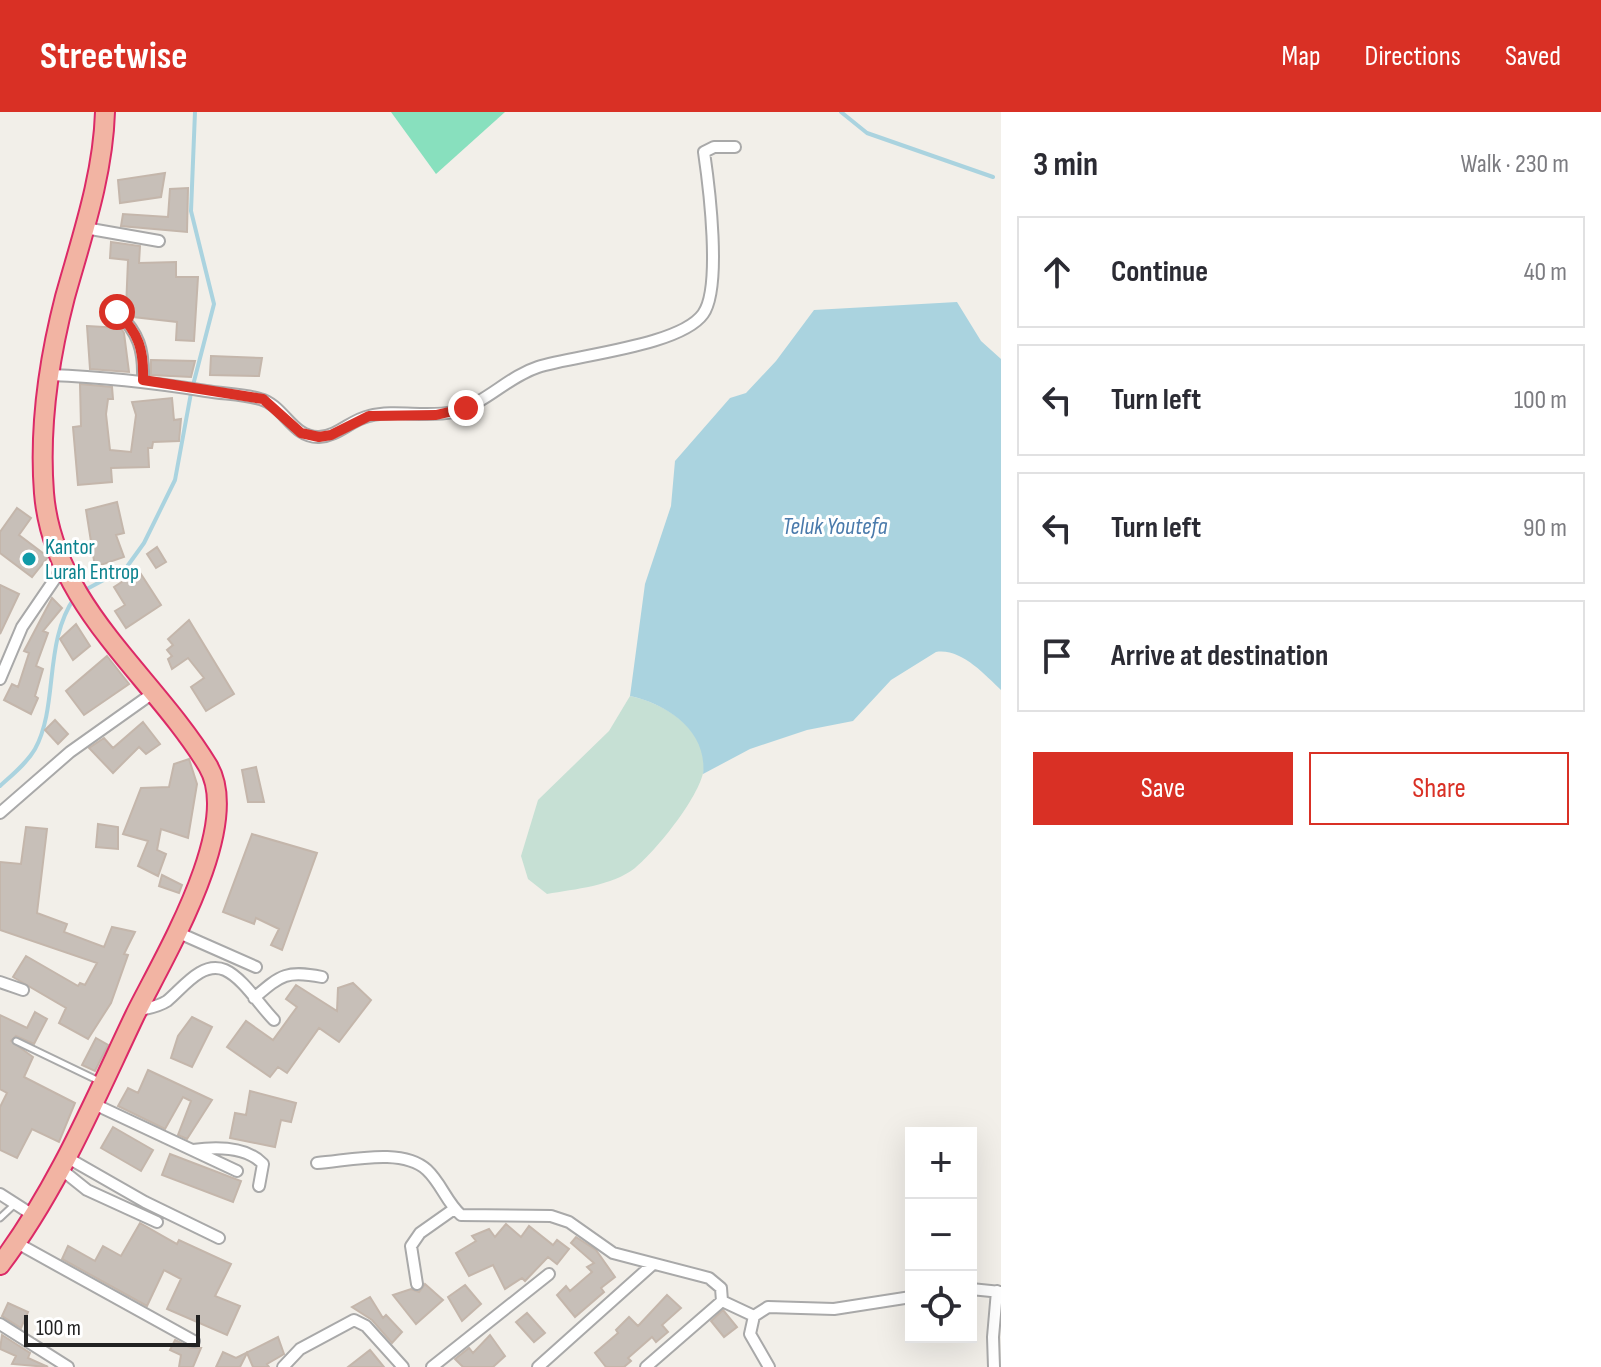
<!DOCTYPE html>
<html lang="en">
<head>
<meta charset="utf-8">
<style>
	body { margin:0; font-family:"Sofia Sans Condensed",sans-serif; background:#f2f2f3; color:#2b2b33 }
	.controls { position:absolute; right:24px; bottom:24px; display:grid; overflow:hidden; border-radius:0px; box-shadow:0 8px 32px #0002 }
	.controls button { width:72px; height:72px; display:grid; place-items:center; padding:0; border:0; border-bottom:2px solid #e1e1e2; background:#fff; color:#2b2b33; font:40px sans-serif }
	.scale { position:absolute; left:24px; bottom:20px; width:176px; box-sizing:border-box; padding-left:8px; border:4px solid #222; border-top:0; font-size:22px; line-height:28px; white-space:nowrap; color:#222; -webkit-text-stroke:6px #fff; paint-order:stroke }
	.stop { position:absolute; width:24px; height:24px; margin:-18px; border:6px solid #d93025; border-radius:50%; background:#fff }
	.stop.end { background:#d93025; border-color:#fff; box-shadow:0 2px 8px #0008 }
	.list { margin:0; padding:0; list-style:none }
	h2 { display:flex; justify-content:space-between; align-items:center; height:104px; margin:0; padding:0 32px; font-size:34px }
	h2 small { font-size:26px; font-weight:400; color:#7c7c81 }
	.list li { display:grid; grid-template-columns:52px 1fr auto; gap:24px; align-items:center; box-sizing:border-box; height:112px; margin:0 16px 16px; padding:0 16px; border:2px solid #e1e1e2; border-radius:0px }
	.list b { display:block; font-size:30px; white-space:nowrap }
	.list em { font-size:26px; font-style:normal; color:#7c7c81 }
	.actions { display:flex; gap:16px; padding:24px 32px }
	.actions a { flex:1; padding:18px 0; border:2px solid #d93025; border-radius:0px; text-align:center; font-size:28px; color:#d93025 }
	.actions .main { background:#d93025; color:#fff }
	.icon { flex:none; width:44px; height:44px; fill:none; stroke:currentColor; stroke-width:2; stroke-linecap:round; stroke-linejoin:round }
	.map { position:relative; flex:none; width:1001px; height:1255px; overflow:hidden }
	header { display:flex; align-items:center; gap:48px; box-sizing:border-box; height:112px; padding:0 40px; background:#d93025; color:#fff }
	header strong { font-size:38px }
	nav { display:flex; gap:44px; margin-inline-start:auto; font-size:28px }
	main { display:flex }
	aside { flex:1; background:#fff }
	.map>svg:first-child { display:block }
</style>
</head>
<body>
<header>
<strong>Streetwise</strong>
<nav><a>Map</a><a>Directions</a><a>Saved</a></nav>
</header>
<main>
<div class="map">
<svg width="1001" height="1255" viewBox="0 0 1001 1255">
	<rect width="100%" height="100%" fill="#f2efe9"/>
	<path fill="#c6e0d4" d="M630,584c33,7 75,31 74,71 -1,26 -48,84 -69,101 -23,18 -60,21 -88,26l-19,-15 -7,-23 17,-56 71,-69z"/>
	<path fill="#88e0be" d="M391,0h114l-69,62z"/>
	<path fill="#aad3df" d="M957,190l24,39 20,18v331c-17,-16 -40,-42 -65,-38l-45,28 -38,41 -46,9 -57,19 -47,25c5,-43 -36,-70 -73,-78l15,-112 26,-78 4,-45 55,-63 16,-5 30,-32 38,-51z"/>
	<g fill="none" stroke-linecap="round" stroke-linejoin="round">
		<path stroke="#aad3df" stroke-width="4" d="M841,0l26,21 126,44
			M85,478l41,-22 18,-25 31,-63 16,-87 23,-89 -23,-93 4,-99
			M0,674c12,-11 27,-23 35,-37 24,-44 8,-107 40,-152"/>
	</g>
	<path fill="#c7bfb8" stroke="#c4b6ab" stroke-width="2" d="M165,61l-4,24 -41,6 -2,-23z
		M188,76l-1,44 -66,-6 2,-12 45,3 2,-28z
		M111,130l29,4 -1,17 37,-1v15h22l-4,64 -18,-1 1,-18 -44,-5 -7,-8 2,-49 -18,-2z
		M87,214l34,2 3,5 5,39 -39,-3z
		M211,244l51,2 -3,18 -49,-1z
		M151,248l44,1 -4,16 -40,-2z
		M80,272l32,3 1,12h-5l-2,15 4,36 21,2 5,-37 -4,-13 40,-4 2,22 7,-1 -2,22 -26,1 -1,6h-4l1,19 -38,1 1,14 -34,3 -5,-58 8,-1z
		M117,390l7,31 -8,2 8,22 -29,10 -9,-57z
		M17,396l14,10 -12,17 29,22 -16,20 -32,-24v-21z
		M157,435l9,15 -10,6 -9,-14z
		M139,459l22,34 -35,23 -11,-17 10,-6 -11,-18z
		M0,473l19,9 -19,40z
		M52,486l10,10 -19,23 5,2 -12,33 7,3 -8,27 3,2 -7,16 -27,-14 8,-16 6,3 11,-34 -5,-2z
		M189,508l45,74 -28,17 -15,-24 13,-9 -16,-20 -16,11 -4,-10 4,-3 -5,-6 6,-5 -5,-6z
		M76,512l14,22 -17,14 -13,-21z
		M107,544l22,28 -45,31 -18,-24z
		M55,608l13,14 -10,10 -13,-14z
		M143,610l17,22 -14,10 -7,-7 -26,26 -24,-25 15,-10 9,10z
		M189,647l8,25 -9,54 -27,-9 -4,21 9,4 -8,22 -20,-10 10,-25 -25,-7 18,-46 28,-1 5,-23z
		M256,655l8,35h-16l-6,-32z
		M98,712l20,3v22l-22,-2z
		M26,715l21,2 -10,84 30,11 -3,8 40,15 8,-20 23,5 -11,22 4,1 -17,48 -23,36 -29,-16 7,-15 -53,-31 13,-21 52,30 2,-3 5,2 12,-22 -97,-33v-68l21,2z
		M252,722l65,19 -35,97 -11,-5 8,-16 -23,-11 -2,6 -31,-12z
		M162,763l20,10 -3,8 -20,-7z
		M353,871l18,17 -32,42 -20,-14 -32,45 -9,-6 -8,10 -43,-30 19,-26 27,19 24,-33 -11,-8 10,-14 41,26 1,-23z
		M35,900l12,7 -13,25 -18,-8 -5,5 22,16 -9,20 51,26 -16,39 -27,-13 -15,29 -17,-8v-43l7,-14 -7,-4v-74l27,13z
		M192,905l20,10 -20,40 -21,-9 7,-22z
		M96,926l12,7 -13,26 -13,-6z
		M148,958l64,30 -25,39 -9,-4 13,-34 -8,-4 -18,32 -47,-23 10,-18 10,5z
		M250,979l46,12 -5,19 -10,-2 -6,27 -45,-9 5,-25 11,2z
		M113,1015l40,23 -12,21 -40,-23z
		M170,1042l71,27 -8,21 -71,-27z
		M140,1111l37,21 2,-4 52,24 -16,32 25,10 -13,29 -60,-26 14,-30 -17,-9 -17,36 -85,-47 6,-13 27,15 8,-15 18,10z
		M506,1112l15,13 8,-11 24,19 4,-5 12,9 -12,15 -9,-7 -23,24 -3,-3 -17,11 -12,-24 -24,11 -13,-23 20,-12 -4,-5 17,-7 6,8z
		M576,1125l20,13 19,27 -14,11 3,4 -29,25 -18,-22 9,-9 4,5 22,-19 -5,-5 7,-4 -23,-20z
		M425,1172l18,16 -27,24 -23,-29 18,-6 8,3z
		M465,1173l16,19 -19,17 -14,-24z
		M667,1183l14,13 -19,17 6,7 -12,10 -4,-5 -24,21 3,3 -7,6h-18l-11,-14 23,-20 -2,-3 13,-13 9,9z
		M370,1185l13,21 3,-3 16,17 -10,11 -20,-23 -20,-13z
		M8,1191l20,9 -7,16 -19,-12z
		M723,1198l14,17 -13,10 -13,-16z
		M527,1201l18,20 -11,9 -18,-20z
		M2,1223l28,18 -2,5 20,9 -36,-3 4,-8 -16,-7z
		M490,1223l15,21 -12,11h-30l-8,-8 14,-11 4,5z
		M278,1225l6,17 -17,10 2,3h-16l-6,-14 -7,14h-24l7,-15 13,6z
		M175,1228l16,8h10l-8,19h-14l2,-12 -11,-5z
		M370,1238l14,17h-36z"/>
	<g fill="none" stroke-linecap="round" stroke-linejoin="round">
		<defs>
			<path id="service" d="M16,929l83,40
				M0,1106l15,-14"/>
			<path id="minor" d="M85,116l74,13
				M117,200c22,21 27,38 26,68
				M50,263c57,2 100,7 156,16 18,3 37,3 54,8 24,6 32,39 59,38 19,-1 32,-17 50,-21 27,-7 56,2 84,-4 33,-8 54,-35 85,-45 38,-12 142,-21 165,-53 19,-26 6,-128 1,-162l10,-5h21
				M0,567l22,-52 41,-60
				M0,701l70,-61 83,-59
				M179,821l77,34
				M0,870l23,8
				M254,886c27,-23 32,-28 68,-21
				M137,899c11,-3 21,-4 30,-10 15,-12 35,-41 58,-31 18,8 35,36 49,50
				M94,992l143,67
				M193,1038c22,-3 53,-4 70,14l-4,22
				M68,1046l77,44 74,36
				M317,1051c31,-2 85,-16 110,7 14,13 20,33 34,45l90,1 18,6 44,31 96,25 12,10 1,13 32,15
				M62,1058l25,20 70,32
				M0,1082l36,23
				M17,1131l177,98
				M417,1172l-6,-38 9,-13 34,-24
				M971,1177l30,3
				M0,1212l68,43
				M283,1255l17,-18 54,-29 12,6 37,41
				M432,1255l117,-93
				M538,1255l114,-102
				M646,1255l76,-66
				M769,1255l-19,-33 4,-18 14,-9 66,2 77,-12
				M994,1255l-1,-30 4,-46"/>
			<path id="trunk" d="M0,1153c58,-77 94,-164 135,-250 27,-55 109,-189 73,-249 -55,-91 -155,-160 -164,-273 -5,-64 5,-134 21,-196 17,-61 38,-121 40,-185"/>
		</defs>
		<use href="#service" stroke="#a9a9a9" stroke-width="9"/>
		<use href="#minor" stroke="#a9a9a9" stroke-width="14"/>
		<use href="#trunk" stroke="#dc2a67" stroke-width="22"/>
		<use href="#service" stroke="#fff" stroke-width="5"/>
		<use href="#minor" stroke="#fff" stroke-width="10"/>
		<use href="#trunk" stroke="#f2b4a3" stroke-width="18"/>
	</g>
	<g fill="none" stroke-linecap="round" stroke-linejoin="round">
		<path stroke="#d93025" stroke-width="10" d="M117,200c22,21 27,38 26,68l120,19 38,34 18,4 12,-2 38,-19 67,-1 30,-7"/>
	</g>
	<circle fill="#0f9aa8" stroke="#fff" stroke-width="3" cx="29" cy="447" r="8"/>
	<g text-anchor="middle" stroke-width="6" stroke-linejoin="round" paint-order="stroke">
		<g font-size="22" fill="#0d838f" stroke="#fff" text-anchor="start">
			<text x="45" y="442">Kantor<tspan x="45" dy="25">Lurah Entrop</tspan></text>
		</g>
		<g font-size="24" font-style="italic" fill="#4a7aab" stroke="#fff">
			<text x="835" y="422">Teluk Youtefa</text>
		</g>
	</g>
</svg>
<div class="controls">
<button>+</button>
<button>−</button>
<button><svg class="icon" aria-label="locate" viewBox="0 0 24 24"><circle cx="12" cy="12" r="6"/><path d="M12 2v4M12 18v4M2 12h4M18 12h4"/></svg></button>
</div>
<div class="scale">100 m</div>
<div class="stop" style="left:117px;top:200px"></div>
<div class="stop end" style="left:466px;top:296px"></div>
</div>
<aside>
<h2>3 min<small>Walk · 230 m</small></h2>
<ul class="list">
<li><svg class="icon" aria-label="ahead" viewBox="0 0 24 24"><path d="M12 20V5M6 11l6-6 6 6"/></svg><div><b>Continue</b></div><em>40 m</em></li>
<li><svg class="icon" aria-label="left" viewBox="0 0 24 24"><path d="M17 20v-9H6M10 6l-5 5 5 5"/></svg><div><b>Turn left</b></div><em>100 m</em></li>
<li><svg class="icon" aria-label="left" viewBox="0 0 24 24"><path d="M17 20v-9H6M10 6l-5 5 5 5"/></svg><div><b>Turn left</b></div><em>90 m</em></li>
<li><svg class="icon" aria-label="arrive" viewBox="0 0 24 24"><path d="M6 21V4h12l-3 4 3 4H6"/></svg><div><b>Arrive at destination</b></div></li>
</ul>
<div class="actions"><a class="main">Save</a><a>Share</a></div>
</aside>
</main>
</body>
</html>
